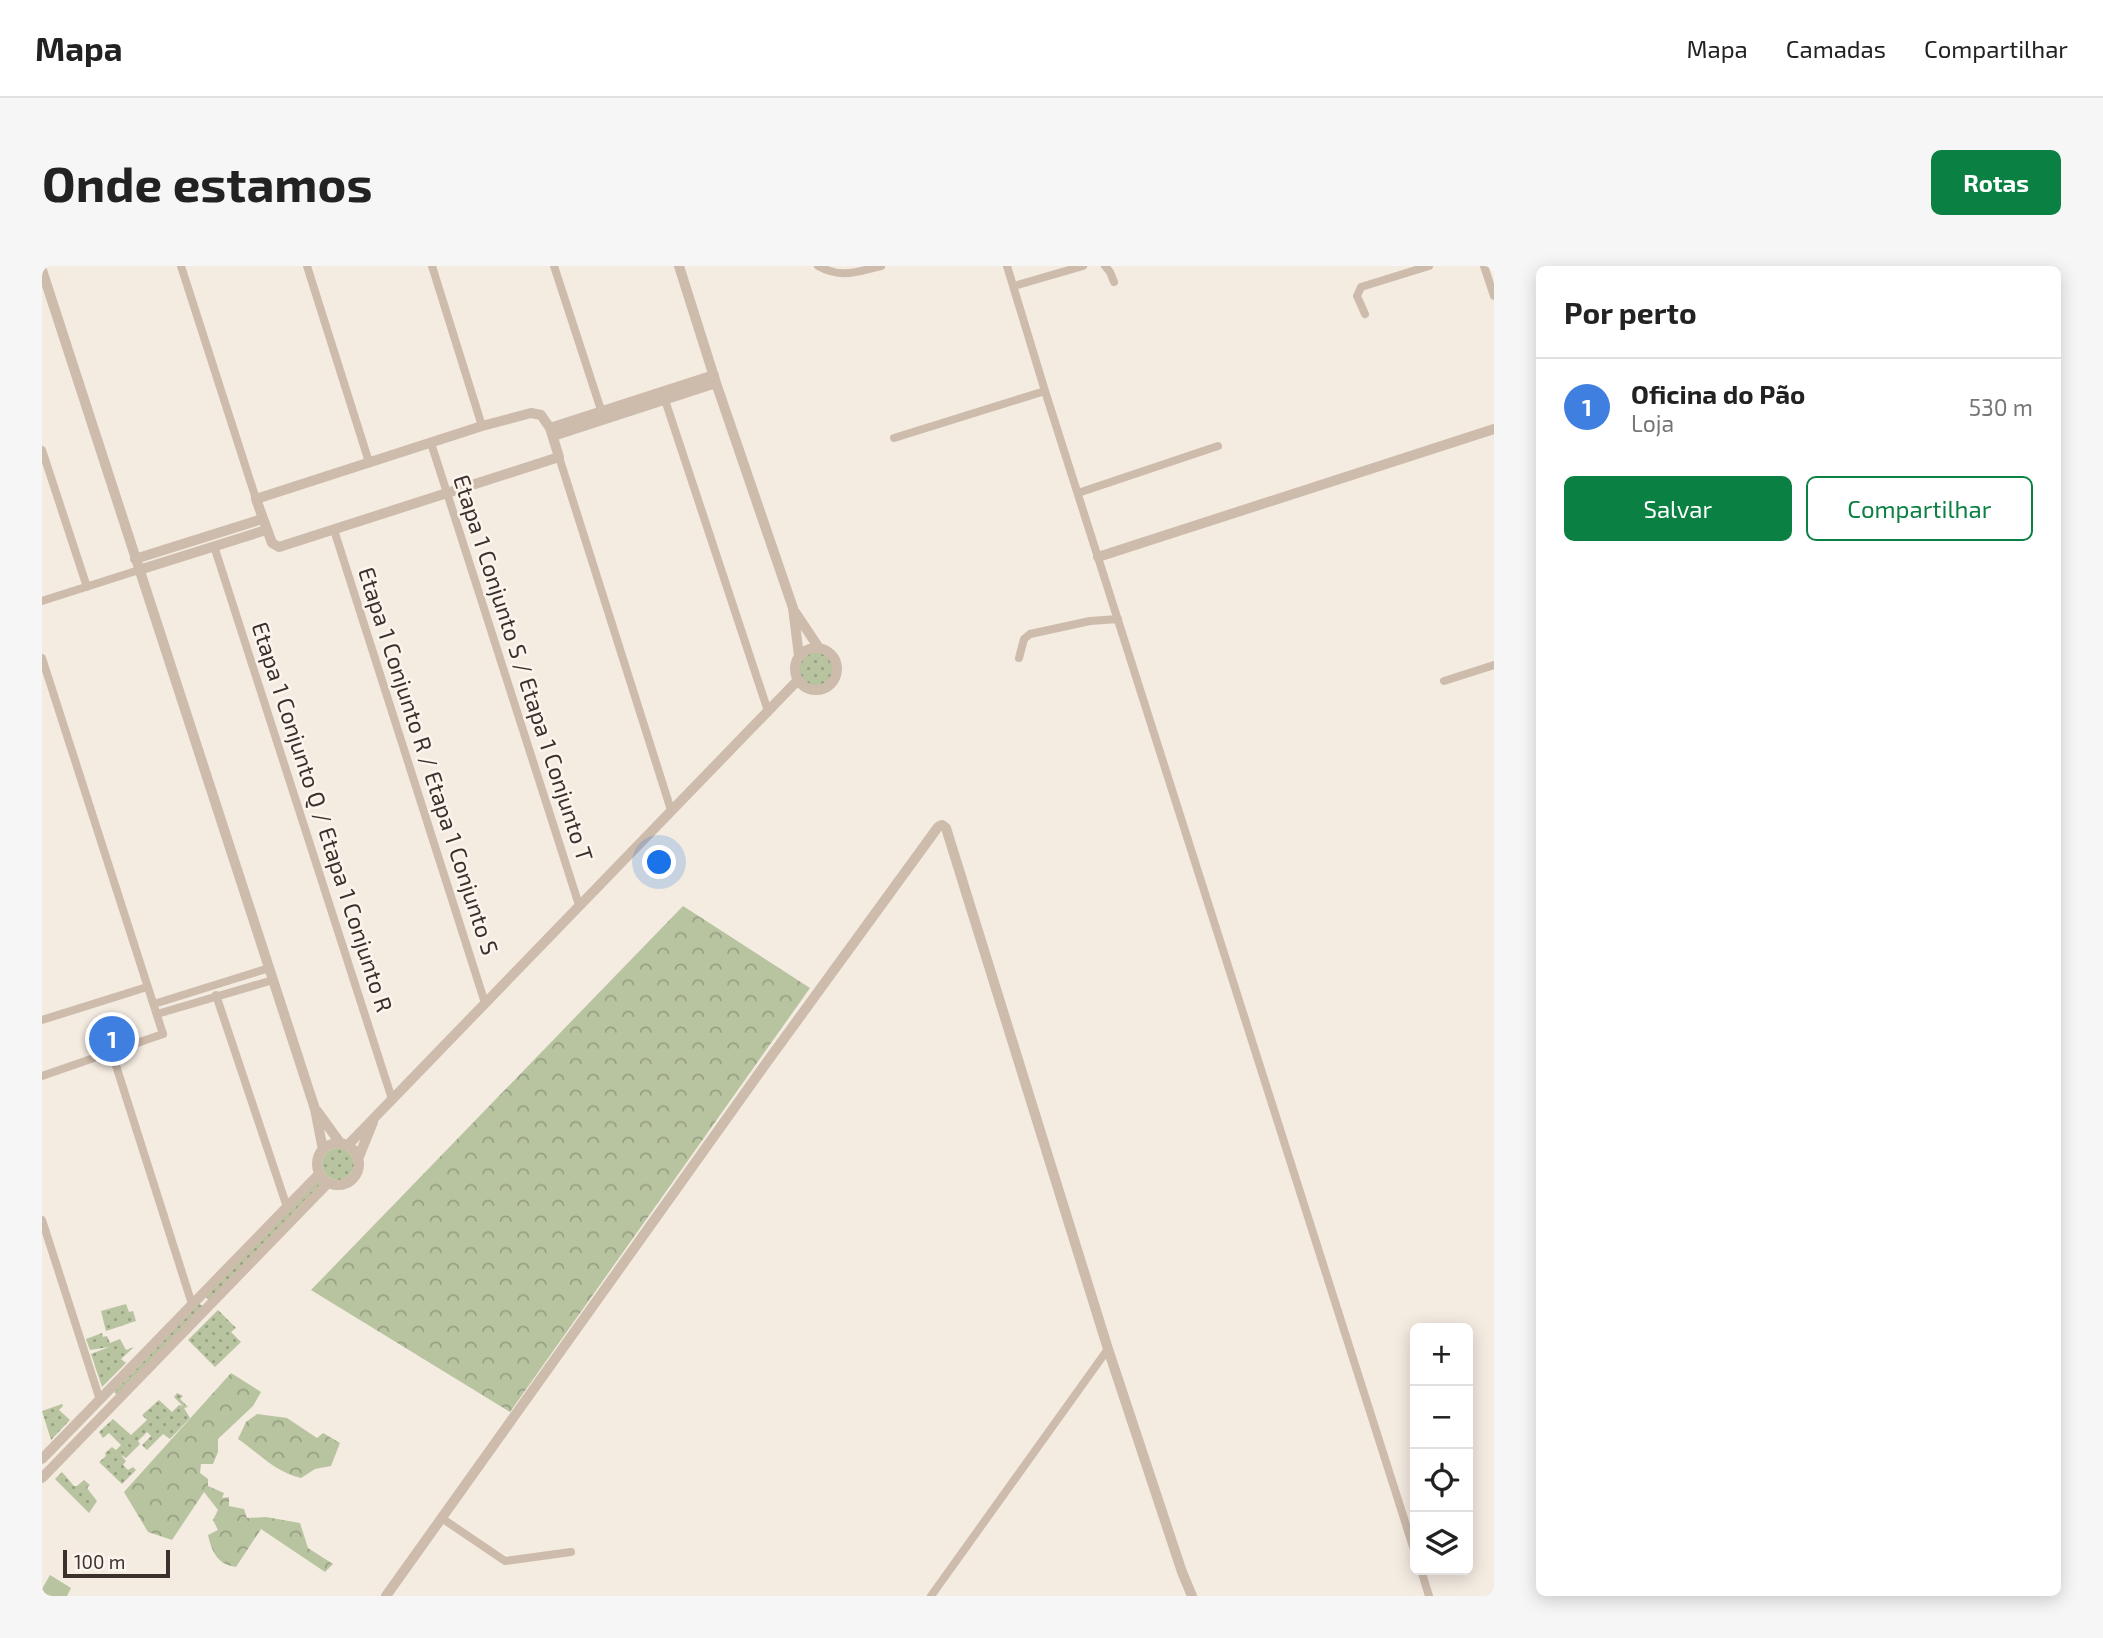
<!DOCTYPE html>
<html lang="pt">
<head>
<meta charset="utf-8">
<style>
	body { margin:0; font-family:"Exo 2",sans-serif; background:#f6f6f6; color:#222 }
	.controls { position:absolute; right:21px; bottom:21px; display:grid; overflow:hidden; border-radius:10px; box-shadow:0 4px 18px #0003 }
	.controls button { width:63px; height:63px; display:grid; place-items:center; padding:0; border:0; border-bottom:2px solid #e0e0e0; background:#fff; color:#222; font:35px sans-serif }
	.scale { position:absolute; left:21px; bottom:18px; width:107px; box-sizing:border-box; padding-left:7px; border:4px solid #3b302b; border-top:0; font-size:19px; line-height:24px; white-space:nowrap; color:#3b302b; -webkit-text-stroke:5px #fbf5ee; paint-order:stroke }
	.you { position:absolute; left:618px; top:597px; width:24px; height:24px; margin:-18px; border:5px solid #fff; border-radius:50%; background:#1a73e8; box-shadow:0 0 0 10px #1a73e833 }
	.badge { display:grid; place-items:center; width:46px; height:46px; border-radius:50%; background:#0b8043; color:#fff; font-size:23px; font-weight:700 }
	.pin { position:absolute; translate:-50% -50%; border:4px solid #fff; box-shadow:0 2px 7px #0006 }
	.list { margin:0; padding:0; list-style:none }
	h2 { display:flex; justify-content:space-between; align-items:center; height:91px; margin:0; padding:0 28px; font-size:30px }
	h2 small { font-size:23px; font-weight:400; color:#767676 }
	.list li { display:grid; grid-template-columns:46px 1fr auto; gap:21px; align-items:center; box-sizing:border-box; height:98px; padding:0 28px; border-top:2px solid #e0e0e0 }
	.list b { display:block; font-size:26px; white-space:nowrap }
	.list p { margin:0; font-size:23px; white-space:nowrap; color:#767676 }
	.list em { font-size:23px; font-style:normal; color:#767676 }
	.actions { display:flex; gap:14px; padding:21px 28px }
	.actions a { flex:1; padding:16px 0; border:2px solid #0b8043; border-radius:10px; text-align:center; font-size:24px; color:#0b8043 }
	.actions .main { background:#0b8043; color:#fff }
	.icon { flex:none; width:38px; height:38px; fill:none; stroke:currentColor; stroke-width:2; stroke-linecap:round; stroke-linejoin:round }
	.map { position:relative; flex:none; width:1452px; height:1330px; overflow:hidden; border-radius:10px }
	header { display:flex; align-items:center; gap:42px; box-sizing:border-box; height:98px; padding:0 35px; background:#fff; border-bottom:2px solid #e0e0e0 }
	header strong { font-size:33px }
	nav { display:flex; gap:38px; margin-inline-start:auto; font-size:24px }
	.intro { display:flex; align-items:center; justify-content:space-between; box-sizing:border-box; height:168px; padding:0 42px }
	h1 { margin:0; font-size:49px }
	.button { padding:18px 32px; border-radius:10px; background:#0b8043; color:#fff; font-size:24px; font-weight:700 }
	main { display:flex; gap:42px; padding:0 42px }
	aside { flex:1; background:#fff; border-radius:10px; box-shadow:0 4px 18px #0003 }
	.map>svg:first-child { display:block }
</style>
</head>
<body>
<header>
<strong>Mapa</strong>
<nav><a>Mapa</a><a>Camadas</a><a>Compartilhar</a></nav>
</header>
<div class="intro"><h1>Onde estamos</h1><a class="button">Rotas</a></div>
<main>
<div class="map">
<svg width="1452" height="1330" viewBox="0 0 1452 1330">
	<defs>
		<pattern id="grass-dots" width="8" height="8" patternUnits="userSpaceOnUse" patternTransform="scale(1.75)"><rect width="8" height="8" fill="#b8c4a0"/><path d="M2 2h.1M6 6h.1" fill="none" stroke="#97a083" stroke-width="1.8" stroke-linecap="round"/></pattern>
		<pattern id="forest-crowns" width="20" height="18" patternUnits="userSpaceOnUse" patternTransform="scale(1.75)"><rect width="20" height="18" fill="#b8c4a0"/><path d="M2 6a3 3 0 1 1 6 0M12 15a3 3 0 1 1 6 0" fill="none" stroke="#97a083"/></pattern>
	</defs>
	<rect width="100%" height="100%" fill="#f4ebe1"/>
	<path fill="url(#grass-dots)" d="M757 403a17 17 0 1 1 34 0a17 17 0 1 1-34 0Z
		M280 898a16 16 0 1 1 32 0a16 16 0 1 1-32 0Z
		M276,915l4,4 -113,115 -3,-3z
		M84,1038l3,8 4,-1 3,10 -30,10 -5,-20z
		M157,1038l4,2 -86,89 -3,-3z
		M176,1044l18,18 -5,4 10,10 -26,25 -27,-27z
		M60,1067l1,4 4,-1 3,7 10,-4 6,11 8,-3 -13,12 5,4 -24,24 -11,-33 18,-7 -19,3 -4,-11z
		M135,1127l6,3 -3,3 8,8 -4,1 6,10 -20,21 -7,-5 -16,16 -5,-5 9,-9 -4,-4 -9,9 2,3 -14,14 -5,-3 5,6 -3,4 5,5 5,-3 3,3 -14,14 -23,-22 7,-6 -1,-3 7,-6 4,3 5,-5 -12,-12 -6,5 -4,-6 14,-13 18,16 16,-15 -5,-5 17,-15 13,12 7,-7 4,1 -9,-9z
		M20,1138l1,2 -4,4 11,10 -19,20 -9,-29z
		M20,1206l12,14h3l7,-6 6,5 -3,3 10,13 -8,12 -34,-34z"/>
	<path fill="url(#forest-crowns)" d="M641,640l127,82 -300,424 -199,-122z
		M189,1107l30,19 -8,14 -35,33v13l-5,12h-12l-1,9 8,6v7l16,7 -2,5 7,-1v9l15,3 3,9 19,-1 34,6 8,25 25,16 -8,8 -64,-43 -25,38c-19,-3 -24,-15 -28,-32l10,-5 -5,-10 5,-10 -14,-18 -32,48 -24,-8 -24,-40z
		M215,1148l30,4 30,20 6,-5 17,10 -9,23 -16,3 -14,9c-26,-6 -41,-24 -63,-39l8,-17z"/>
	<path fill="#b8c4a0" d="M8,1309l21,13 -4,8h-25v-7z"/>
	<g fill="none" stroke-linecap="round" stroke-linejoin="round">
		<path stroke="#cdbbac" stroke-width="8" d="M139,0l75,233
			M265,0l62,196
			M390,0l50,160
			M512,0l49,150
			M776,0c24,13 38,6 63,0
			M965,0l38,125 370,1162
			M1063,0l5,6 4,10
			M1442,0l10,30
			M972,20l69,-20
			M1323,48l-8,-18 4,-9 68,-21
			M623,134l103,311
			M852,172l151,-47
			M389,177l148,462
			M0,184l45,137
			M517,191l112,353
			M1036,227l140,-47
			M292,264l151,473
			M172,280l178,553
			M0,335l97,-31
			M0,392l121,376 -121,42
			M977,392l5,-19 6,-5 60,-13 28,-2
			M1402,415l50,-16
			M174,729l71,212
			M112,738l115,-36
			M115,748l116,-34
			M0,754l105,-33
			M70,787l80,251
			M0,954l58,180
			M401,1253l62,42 66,-9
			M1379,1304l8,26
			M889,1330l177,-247"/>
		<path stroke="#cdbbac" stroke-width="10" d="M637,0l37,117 77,225 6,48
			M0,4l273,839 8,41
			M489,147l10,2 9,13 9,29 -280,90 -7,-4 -16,-44 226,-73z
			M508,162l164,-53
			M511,170l163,-53
			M1056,291l396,-128
			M93,293l127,-40
			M97,304l127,-40
			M753,346l24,36
			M753 403a21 21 0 1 1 42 0a21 21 0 1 1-42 0Z
			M275,845l24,33
			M275 898a21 21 0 1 1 42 0a21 21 0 1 1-42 0Z
			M305,880l451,-466
			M316,893l15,-37
			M0,1193l277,-285
			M0,1212l286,-295
			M344,1330l381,-534 171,-235 4,-2 4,3 162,521 74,223 10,24"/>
	</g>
	<g text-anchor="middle" stroke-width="5" stroke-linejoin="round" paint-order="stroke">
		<g font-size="23" fill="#3b302b" stroke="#fbf5ee">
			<text transform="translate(481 402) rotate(72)" y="8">Etapa 1 Conjunto S / Etapa 1 Conjunto T</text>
			<text transform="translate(386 495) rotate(72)" y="8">Etapa 1 Conjunto R / Etapa 1 Conjunto S</text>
			<text transform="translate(280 551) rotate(72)" y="8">Etapa 1 Conjunto Q / Etapa 1 Conjunto R</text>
		</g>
	</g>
</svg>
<div class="controls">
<button>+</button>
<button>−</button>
<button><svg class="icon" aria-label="locate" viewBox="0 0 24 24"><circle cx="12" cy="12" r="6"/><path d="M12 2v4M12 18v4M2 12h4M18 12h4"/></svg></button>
<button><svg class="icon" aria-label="layers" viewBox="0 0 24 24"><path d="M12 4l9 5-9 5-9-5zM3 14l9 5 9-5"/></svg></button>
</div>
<div class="scale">100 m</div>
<div class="you"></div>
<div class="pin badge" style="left:70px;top:773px;background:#3f7fe0">1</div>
</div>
<aside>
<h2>Por perto<small></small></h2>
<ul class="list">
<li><span class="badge" style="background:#3f7fe0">1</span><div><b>Oficina do Pão</b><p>Loja</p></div><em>530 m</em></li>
</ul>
<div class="actions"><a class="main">Salvar</a><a>Compartilhar</a></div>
</aside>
</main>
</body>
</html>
